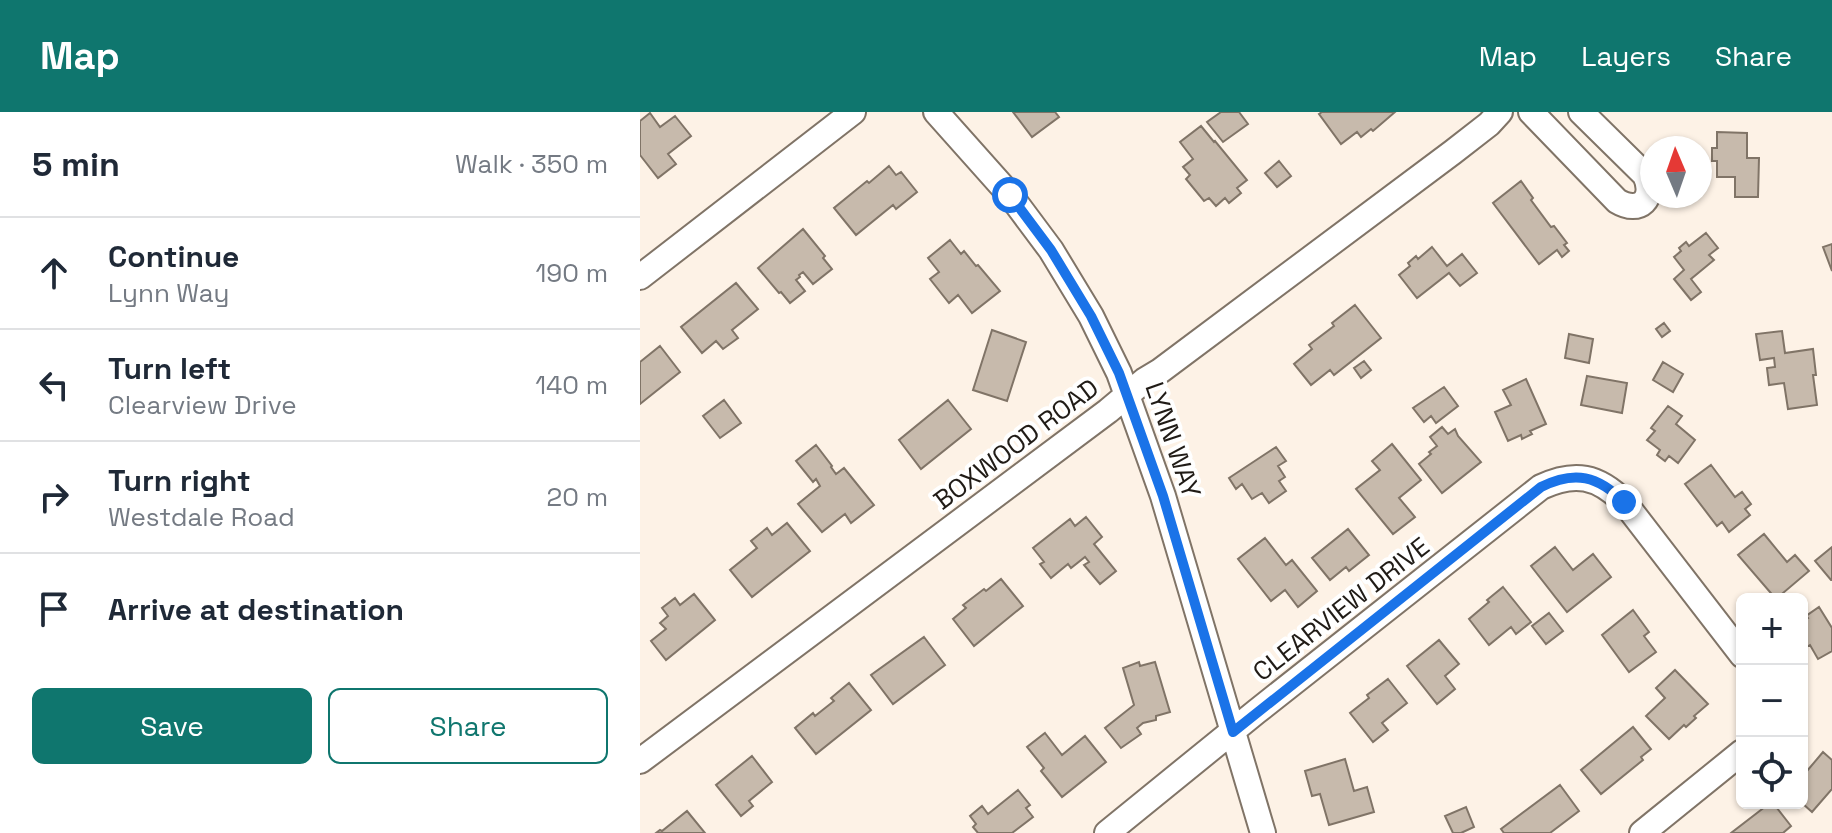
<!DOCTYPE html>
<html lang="en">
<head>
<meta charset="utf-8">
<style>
	body { margin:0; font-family:"Space Grotesk",sans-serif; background:#f2f2f3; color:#1f2937 }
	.controls { position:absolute; right:24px; bottom:24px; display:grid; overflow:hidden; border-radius:12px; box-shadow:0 2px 6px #0004 }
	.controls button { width:72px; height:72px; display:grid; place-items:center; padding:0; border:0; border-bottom:2px solid #e0e1e3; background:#fff; color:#1f2937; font:40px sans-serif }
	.compass { position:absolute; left:1000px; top:24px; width:72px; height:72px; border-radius:50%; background:#fff; box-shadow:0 2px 6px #0004; rotate:358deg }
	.stop { position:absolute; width:24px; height:24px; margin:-18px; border:6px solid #1a73e8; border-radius:50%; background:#fff }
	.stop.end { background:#1a73e8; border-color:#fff; box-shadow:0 2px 8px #0008 }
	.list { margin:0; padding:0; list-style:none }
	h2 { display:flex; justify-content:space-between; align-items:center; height:104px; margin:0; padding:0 32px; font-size:34px }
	h2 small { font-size:26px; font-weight:400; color:#747a83 }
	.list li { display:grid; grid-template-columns:52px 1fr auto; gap:24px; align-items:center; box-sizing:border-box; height:112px; padding:0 32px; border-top:2px solid #e0e1e3 }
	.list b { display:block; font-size:30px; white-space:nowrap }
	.list p { margin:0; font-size:26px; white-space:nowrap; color:#747a83 }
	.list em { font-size:26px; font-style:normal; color:#747a83 }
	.actions { display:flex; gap:16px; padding:24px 32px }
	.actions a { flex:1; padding:18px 0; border:2px solid #0f766e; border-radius:12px; text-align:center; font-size:28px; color:#0f766e }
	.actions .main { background:#0f766e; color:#fff }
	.icon { flex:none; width:44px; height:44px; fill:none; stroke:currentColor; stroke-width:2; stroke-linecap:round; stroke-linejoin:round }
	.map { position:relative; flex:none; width:1192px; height:721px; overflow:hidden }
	header { display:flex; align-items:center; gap:48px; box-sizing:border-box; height:112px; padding:0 40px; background:#0f766e; color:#fff }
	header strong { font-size:38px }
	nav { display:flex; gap:44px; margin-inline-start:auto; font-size:28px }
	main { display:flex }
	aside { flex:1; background:#fff }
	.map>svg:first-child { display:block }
</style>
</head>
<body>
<header>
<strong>Map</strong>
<nav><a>Map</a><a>Layers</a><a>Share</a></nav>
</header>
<main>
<aside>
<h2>5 min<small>Walk · 350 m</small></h2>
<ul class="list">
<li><svg class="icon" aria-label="ahead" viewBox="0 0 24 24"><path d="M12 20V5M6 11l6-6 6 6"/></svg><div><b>Continue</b><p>Lynn Way</p></div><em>190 m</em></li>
<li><svg class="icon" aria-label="left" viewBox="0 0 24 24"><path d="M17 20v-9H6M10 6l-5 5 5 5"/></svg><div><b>Turn left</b><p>Clearview Drive</p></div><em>140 m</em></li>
<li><svg class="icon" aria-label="right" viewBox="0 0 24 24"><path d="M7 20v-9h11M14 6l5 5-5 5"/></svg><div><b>Turn right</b><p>Westdale Road</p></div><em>20 m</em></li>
<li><svg class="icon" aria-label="arrive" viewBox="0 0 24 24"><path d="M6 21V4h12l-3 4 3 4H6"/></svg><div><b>Arrive at destination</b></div></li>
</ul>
<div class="actions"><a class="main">Save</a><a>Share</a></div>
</aside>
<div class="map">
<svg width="1192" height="721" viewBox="0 0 1192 721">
	<rect width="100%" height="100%" fill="#fdf2e6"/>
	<path fill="#c7baac" stroke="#807467" stroke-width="2" d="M373,0h42l4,5 -27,20z
		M581,0h18l9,12 -25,18 -16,-20z
		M682,0h73l-22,19 -2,-2 -10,8 -4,-5 -16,12 -22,-30z
		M10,1l10,14 15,-11 16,20 -23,18 8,10 -18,14 -18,-23v-34z
		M561,14l13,16 1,-1 32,39 -10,8 4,5 -12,10 -4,-5 -9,8 -7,-8 -5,3 -18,-22 4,-4 -7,-8 10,-8 -13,-17z
		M1077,20l30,1v25h12l-1,39h-23v-20h-18v-16h-5v-13h5z
		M639,49l12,15 -14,11 -12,-14z
		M249,54l7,9 5,-3 16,20 -21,17 -3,-4 -37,30 -22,-27 33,-27 2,2z
		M881,69l12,17 -2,2 20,27 3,-1 13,17 -3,2 5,6 -7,6 -5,-7 -18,14 -46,-61z
		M163,117l22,27 -2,2 9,11 -19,15 -10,-12 -4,3 1,2 -4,3 9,11 -15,12 -9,-11 -2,1 -21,-25z
		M1066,121l12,15 -9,7 5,5 -23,19 10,13 -10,8 -17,-21 10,-9 -10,-13 7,-6 -2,-3 7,-6 3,4z
		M310,128l11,14 3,-3 12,15 2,-1 22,26 -28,22 -14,-18 -9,8 -19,-24 9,-7 -11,-14z
		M1192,132v27l-9,-24z
		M792,135l15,19 15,-12 15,19 -17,13 -11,-13 -32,25 -18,-23 11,-9 -2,-3 8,-7 2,3z
		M96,171l22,26 -26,21 6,8 -15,11 -7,-8 -14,12 -21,-26z
		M715,193l26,33 -47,37 -4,-5 -19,15 -17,-21 18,-15 -3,-4 25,-19 -2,-3z
		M1024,211l6,8 -8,6 -6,-8z
		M352,218l34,12 -19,59 -34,-11z
		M1142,219l3,22 28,-4 3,26h-3l4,30 -29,4 -4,-26 -15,2 -2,-17 8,-1 -1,-9 -14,2 -4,-26z
		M929,222l24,5 -4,24 -24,-5z
		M20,234l20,26 -40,32v-42z
		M724,249l7,9 -10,8 -7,-10z
		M1023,250l20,12 -10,18 -20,-12z
		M947,264l40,7 -5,30 -41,-8z
		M886,267l20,45 -16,7 2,3 -10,5 -1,-4 -13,6 -13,-29 16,-7 -8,-15z
		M804,275l14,19 -22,17 -5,-7 -7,6 -11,-14z
		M84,288l17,23 -21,15 -17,-22z
		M308,288l23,29 -50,40 -22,-29z
		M1028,294l14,10 -6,8 19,16 -17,23 -9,-7 -4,5 -8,-6 3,-5 -13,-10 8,-9 -4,-3z
		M802,315l6,7 7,-5 3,7 23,26 -39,31 -23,-29 12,-10 -2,-2 8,-6 -7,-9z
		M752,332l29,36 -22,18 16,19 -22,17 -37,-45 24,-19 -8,-9z
		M176,333l16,21 -1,1 5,7 8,-6 30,37 -23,18 -6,-9 -23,18 -24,-28 22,-18 -4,-7 -3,3 -17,-21z
		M636,335l10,14 -8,5 7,11 -6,4 7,10 -17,12 -7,-10 -10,6 -10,-15 -6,5 -7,-11z
		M1071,353l24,32 7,-5 9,12 -6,5 5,6 -21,17 -7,-10 -5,4 -32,-42z
		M446,405l16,20 -8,7 22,27 -16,13 -16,-19 5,-3 -4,-5 -14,11 -3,-4 -17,14 -11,-14 4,-2 -11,-14 37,-29 5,7z
		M147,411l23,28 -58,46 -22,-27 27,-22 -6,-7 16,-13 5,7z
		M708,417l21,26 -20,16 -3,-4 -16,13 -18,-22z
		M1124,422l23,28 8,-7 14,16 -33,28 -38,-44z
		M625,426l21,27 6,-5 25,31 -19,16 -13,-17 -14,11 -33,-42z
		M915,435l18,23 20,-16 18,23 -44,35 -36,-46z
		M1192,435v33h-1l-16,-19z
		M361,467l22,27 -49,40 -21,-27 13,-11 -3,-3 21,-16 2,2z
		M863,475l28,35 -15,12 -5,-7 -22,18 -20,-26 20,-17 -2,-2z
		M54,482l21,26 -49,40 -15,-19 15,-12 -6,-6 8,-7 -6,-8 13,-10 5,7z
		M1179,495l13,21v23l-14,8 -8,-14 -7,4 -1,-1v-26l6,-4 -2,-2z
		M993,498l16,22 -5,4 12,16 -27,20 -27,-37z
		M909,501l14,18 -17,13 -14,-18z
		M284,525l21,28 -52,39 -22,-29z
		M799,528l20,24 -14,12 10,13 -18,15 -30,-38z
		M499,550l1,4 15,-4 15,50 -14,4v4l-13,3 -6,5 4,6 -20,14 -16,-20 29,-23 -11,-37z
		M1035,558l33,34 -14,12 2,2 -10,9 -2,-2 -15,14 -23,-23 19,-18 -9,-10z
		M748,567l19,24 -25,20 6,7 -15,12 -23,-29 19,-15 -2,-3z
		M209,571l22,27 -55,44 -21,-26 18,-15 2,3 19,-15 -3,-3z
		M993,615l18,22 -10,8 2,3 -42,34 -20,-24z
		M405,621l17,22 23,-19 21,26 -44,35 -21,-26 3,-3 -17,-21z
		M1183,640l9,8v29l-20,23 -10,-9v-34l1,-2 4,4z
		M112,644l20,26 -23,19 4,5 -12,10 -25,-31z
		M705,647l9,32 13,-4 7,25 -45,13 -9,-31 -8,2 -7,-25z
		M920,673l19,26 -29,22h-46l-3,-4z
		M378,678l12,15 -4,3 7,9 -21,16h-34l-5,-6 3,-3 -6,-8 12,-10 6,8z
		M1130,691h3l18,23 -8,7h-52z
		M826,695l8,20 -13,6h-8l-8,-17z
		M47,699l18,22h-49l4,-3 2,1z"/>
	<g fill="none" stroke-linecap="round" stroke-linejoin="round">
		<defs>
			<path id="minor" d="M296,0l74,83 41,55 40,66 28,57 44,123 100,337
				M891,0l86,89c23,14 39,-3 28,-26l-64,-63
				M0,165l213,-165
				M0,649l468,-350 37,-31 15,-9 293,-219 36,-28 11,-12
				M467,721l149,-121 285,-225c34,-16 57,-11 83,15l118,153
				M1002,721l100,-81"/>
		</defs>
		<use href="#minor" stroke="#807467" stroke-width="28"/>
		<use href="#minor" stroke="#fff" stroke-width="24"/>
	</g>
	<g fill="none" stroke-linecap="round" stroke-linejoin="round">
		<path stroke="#1a73e8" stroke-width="10" d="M370,83l41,55 40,66 28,57 44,123 70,236 308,-245c34,-17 57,-11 83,15"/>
	</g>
	<g text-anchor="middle" stroke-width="8" stroke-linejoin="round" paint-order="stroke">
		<g font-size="26" fill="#201b16" stroke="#fff">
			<text transform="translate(533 328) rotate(71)" y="9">LYNN WAY</text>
			<text transform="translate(376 332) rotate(-37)" y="9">BOXWOOD ROAD</text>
			<text transform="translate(701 497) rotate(-38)" y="9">CLEARVIEW DRIVE</text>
		</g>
	</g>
</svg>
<div class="controls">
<button>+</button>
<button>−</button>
<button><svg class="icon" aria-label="locate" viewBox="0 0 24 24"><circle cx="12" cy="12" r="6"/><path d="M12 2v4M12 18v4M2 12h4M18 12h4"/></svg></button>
</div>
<svg class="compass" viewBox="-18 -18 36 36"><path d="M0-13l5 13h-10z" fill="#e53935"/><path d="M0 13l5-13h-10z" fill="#747a83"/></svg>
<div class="stop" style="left:370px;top:83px"></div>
<div class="stop end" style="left:984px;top:390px"></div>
</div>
</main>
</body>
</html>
